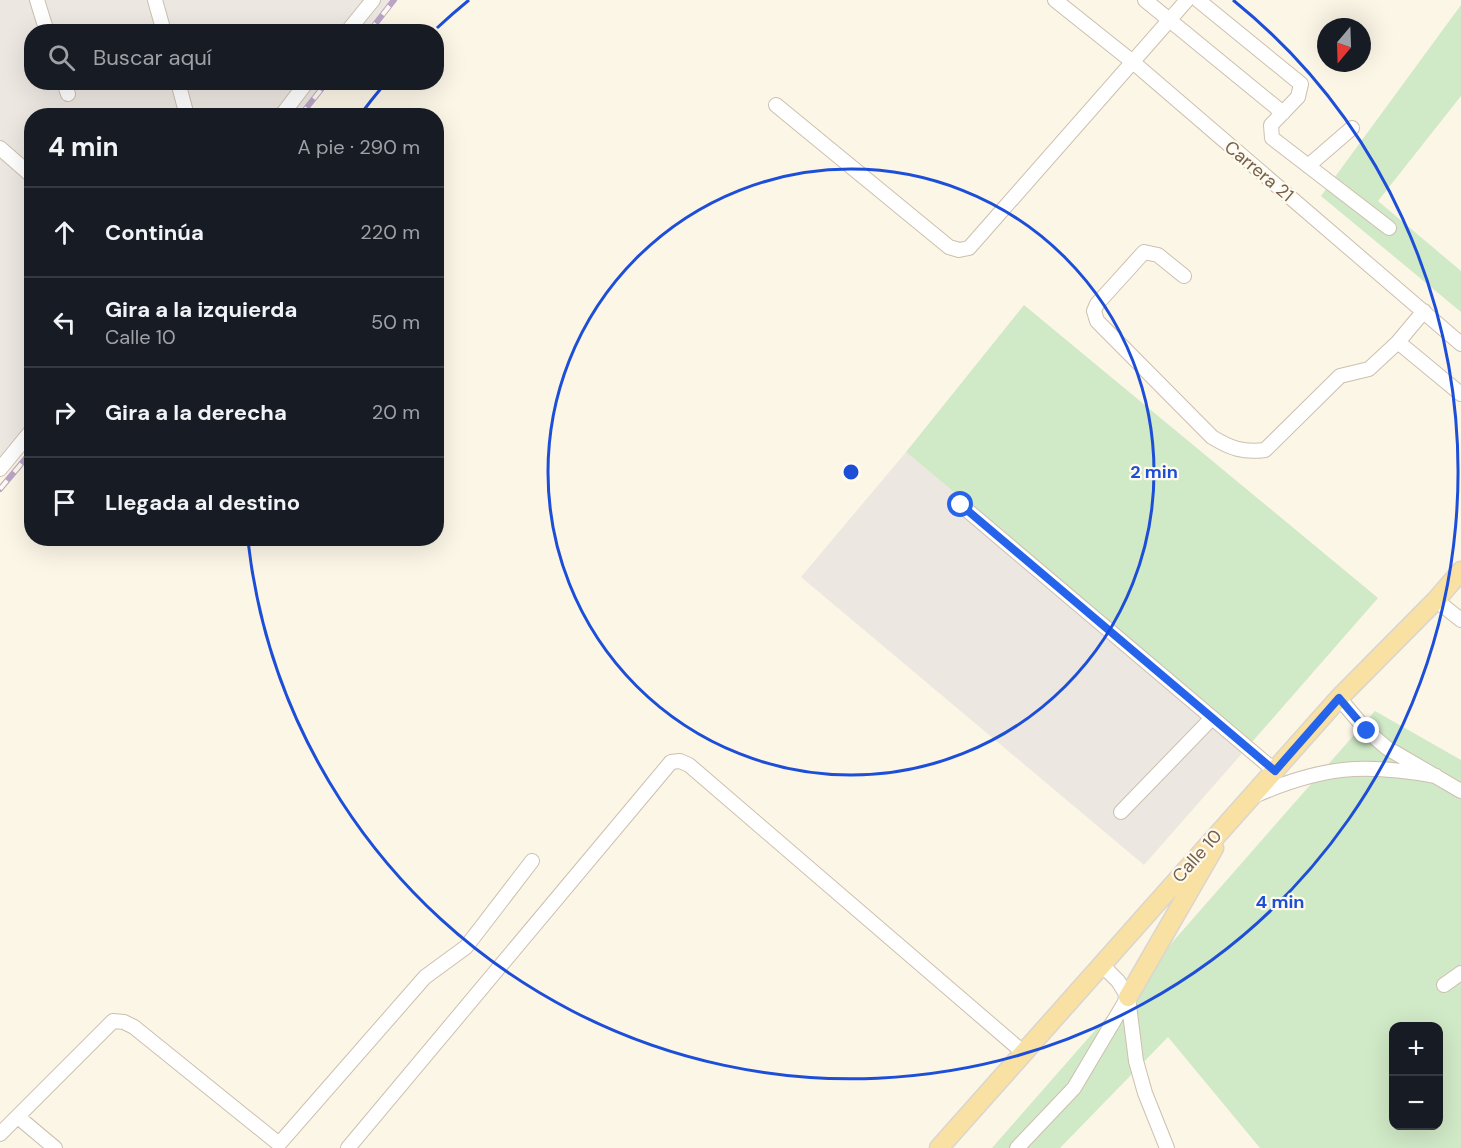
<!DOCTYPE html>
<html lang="es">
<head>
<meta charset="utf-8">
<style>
	body { margin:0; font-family:"DM Sans",sans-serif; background:#242831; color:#f1f3f6 }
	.controls { position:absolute; right:18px; bottom:18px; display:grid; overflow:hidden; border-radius:12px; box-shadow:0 6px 24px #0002 }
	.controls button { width:54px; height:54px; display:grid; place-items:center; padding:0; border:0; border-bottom:2px solid #363941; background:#171b24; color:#f1f3f6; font:30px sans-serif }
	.compass { position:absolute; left:1317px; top:18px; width:54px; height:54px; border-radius:50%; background:#171b24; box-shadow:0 6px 24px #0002; rotate:199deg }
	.stop { position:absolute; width:18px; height:18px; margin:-14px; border:4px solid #2563eb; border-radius:50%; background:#fff }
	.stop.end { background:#2563eb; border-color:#fff; box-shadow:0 2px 6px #0008 }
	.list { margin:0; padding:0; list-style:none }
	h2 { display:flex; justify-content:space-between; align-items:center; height:78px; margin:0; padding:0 24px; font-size:26px }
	h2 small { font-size:20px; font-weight:400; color:#9ea1a6 }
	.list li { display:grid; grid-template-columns:39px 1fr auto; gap:18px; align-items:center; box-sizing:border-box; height:90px; padding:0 24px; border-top:2px solid #363941 }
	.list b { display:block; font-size:22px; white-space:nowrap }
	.list p { margin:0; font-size:20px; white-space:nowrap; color:#9ea1a6 }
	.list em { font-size:20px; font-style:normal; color:#9ea1a6 }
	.icon { flex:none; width:33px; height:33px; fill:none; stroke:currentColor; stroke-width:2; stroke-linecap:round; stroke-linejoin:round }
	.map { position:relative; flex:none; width:1461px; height:1148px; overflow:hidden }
	.search { position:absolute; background:#171b24; box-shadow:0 6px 24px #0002; left:24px; top:24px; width:420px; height:66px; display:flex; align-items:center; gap:15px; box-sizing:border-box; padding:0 21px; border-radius:24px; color:#9ea1a6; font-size:22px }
	.panel { position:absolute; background:#171b24; box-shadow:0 6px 24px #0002; left:24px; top:108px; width:420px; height:438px; border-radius:24px }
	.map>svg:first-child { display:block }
</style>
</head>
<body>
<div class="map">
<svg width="1461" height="1148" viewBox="0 0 1461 1148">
	<rect width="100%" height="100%" fill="#fcf6e7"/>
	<path fill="#ece7e1" d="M0,0h391l-26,31 -333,1v50l291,1 -27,32 -264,1 -1,322 -31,38z
		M906,452l346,290 -108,123 -343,-288z"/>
	<path fill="#d0e9c6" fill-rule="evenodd" d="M1461,5v91l-83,105 83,70v41l-140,-116z
		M1024,305l354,293 -126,144 -346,-290z
		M1375,711l86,49v388h-201l-92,-111 -108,111h-68zM1394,1026h44v100h-44z"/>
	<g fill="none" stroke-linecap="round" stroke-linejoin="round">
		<defs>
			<path id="minor" d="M37,0l10,32
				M155,0l9,32
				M1055,0l79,63 327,281
				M1145,0l138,113
				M1198,0l103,84 -3,13 -27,28 1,13 117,90
				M347,32l26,-32
				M64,82l4,12
				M178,82l9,34
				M776,105l173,142 10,3 10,-2 218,-248
				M281,116l26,-34
				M0,148l32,28
				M1308,166l44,-38
				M1184,276l-26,-21 -14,-3 -47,52 -3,7 3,10 115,116c18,11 31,16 53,13l75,-74 29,-7 29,-27 26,-31
				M1398,342l63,52
				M0,469l32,-39
				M961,505l314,266
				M1436,600l25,20
				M1339,698l28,33 20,17 74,43
				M1254,796c69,-30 109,-33 182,-20
				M1121,812l91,-94
				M1101,964l17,17 10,16 8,64 9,32 22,55
				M1444,985l17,-12
				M18,1117l37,31
				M0,1134l113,-113 11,1 10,5 145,117 146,-167 41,-30 66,-86
				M348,1148l323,-386 9,-1 9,4 335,288
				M1017,1148l57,-60 54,-91"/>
			<path id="major" d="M1128,997l86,-149
				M939,1148l400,-450 97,-98 25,-29"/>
		</defs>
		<use href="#minor" stroke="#cdbfae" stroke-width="16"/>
		<use href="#major" stroke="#dbd5d0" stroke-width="21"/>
		<use href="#minor" stroke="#fff" stroke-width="14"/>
		<use href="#major" stroke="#f8e1a2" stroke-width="18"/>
		<defs>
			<path id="rail" d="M369,32l25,-32
				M300,116l27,-34
				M0,489l32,-38"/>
		</defs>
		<use href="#rail" stroke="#baa5c6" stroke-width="6"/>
		<use href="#rail" stroke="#fefaee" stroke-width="4" stroke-dasharray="11" stroke-linecap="butt"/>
	</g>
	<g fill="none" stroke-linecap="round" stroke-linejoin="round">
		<path stroke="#2563eb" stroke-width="8" d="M961,505l314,266 64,-73 28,33"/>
	</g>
	<g fill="none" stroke="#1d4ed8" stroke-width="3">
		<circle cx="851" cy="472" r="303"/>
		<path d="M360 115A607 607 0 0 1 383 86M437 28A607 607 0 0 1 469 0M1233 0A607 607 0 1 1 248 541"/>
	</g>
	<g text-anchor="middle" stroke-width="4.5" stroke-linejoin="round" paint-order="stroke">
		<g font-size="18" fill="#755f4c" stroke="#fefaee">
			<text transform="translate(1259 171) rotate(40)" y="6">Carrera 21</text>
			<text transform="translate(1197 856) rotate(-48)" y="6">Calle 10</text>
		</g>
	</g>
	<circle cx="851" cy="472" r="9" fill="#1d4ed8" stroke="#fefaee" stroke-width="3"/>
	<g font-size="18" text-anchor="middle" font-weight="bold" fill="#1d4ed8" stroke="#fefaee" stroke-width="4.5" stroke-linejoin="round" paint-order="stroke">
		<text x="1154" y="478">2 min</text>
		<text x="1280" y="908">4 min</text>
	</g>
</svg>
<div class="controls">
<button>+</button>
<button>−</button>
</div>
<svg class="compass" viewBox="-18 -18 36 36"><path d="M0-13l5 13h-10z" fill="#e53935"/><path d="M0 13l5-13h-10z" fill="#9ea1a6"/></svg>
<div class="stop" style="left:961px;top:505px"></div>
<div class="stop end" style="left:1367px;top:731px"></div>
<div class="search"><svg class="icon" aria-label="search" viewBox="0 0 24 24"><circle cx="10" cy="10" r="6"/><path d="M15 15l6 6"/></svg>Buscar aquí</div>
<section class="panel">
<h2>4 min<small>A pie · 290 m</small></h2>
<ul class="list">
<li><svg class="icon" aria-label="ahead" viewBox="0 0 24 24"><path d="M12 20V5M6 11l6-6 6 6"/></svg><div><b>Continúa</b></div><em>220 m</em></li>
<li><svg class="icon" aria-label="left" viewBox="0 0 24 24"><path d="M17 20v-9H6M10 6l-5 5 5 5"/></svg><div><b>Gira a la izquierda</b><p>Calle 10</p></div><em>50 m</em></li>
<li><svg class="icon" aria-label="right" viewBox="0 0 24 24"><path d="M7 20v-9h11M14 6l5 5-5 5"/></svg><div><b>Gira a la derecha</b></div><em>20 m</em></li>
<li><svg class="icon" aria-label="arrive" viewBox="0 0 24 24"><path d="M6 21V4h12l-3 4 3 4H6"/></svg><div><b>Llegada al destino</b></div></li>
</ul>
</section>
</div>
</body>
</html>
